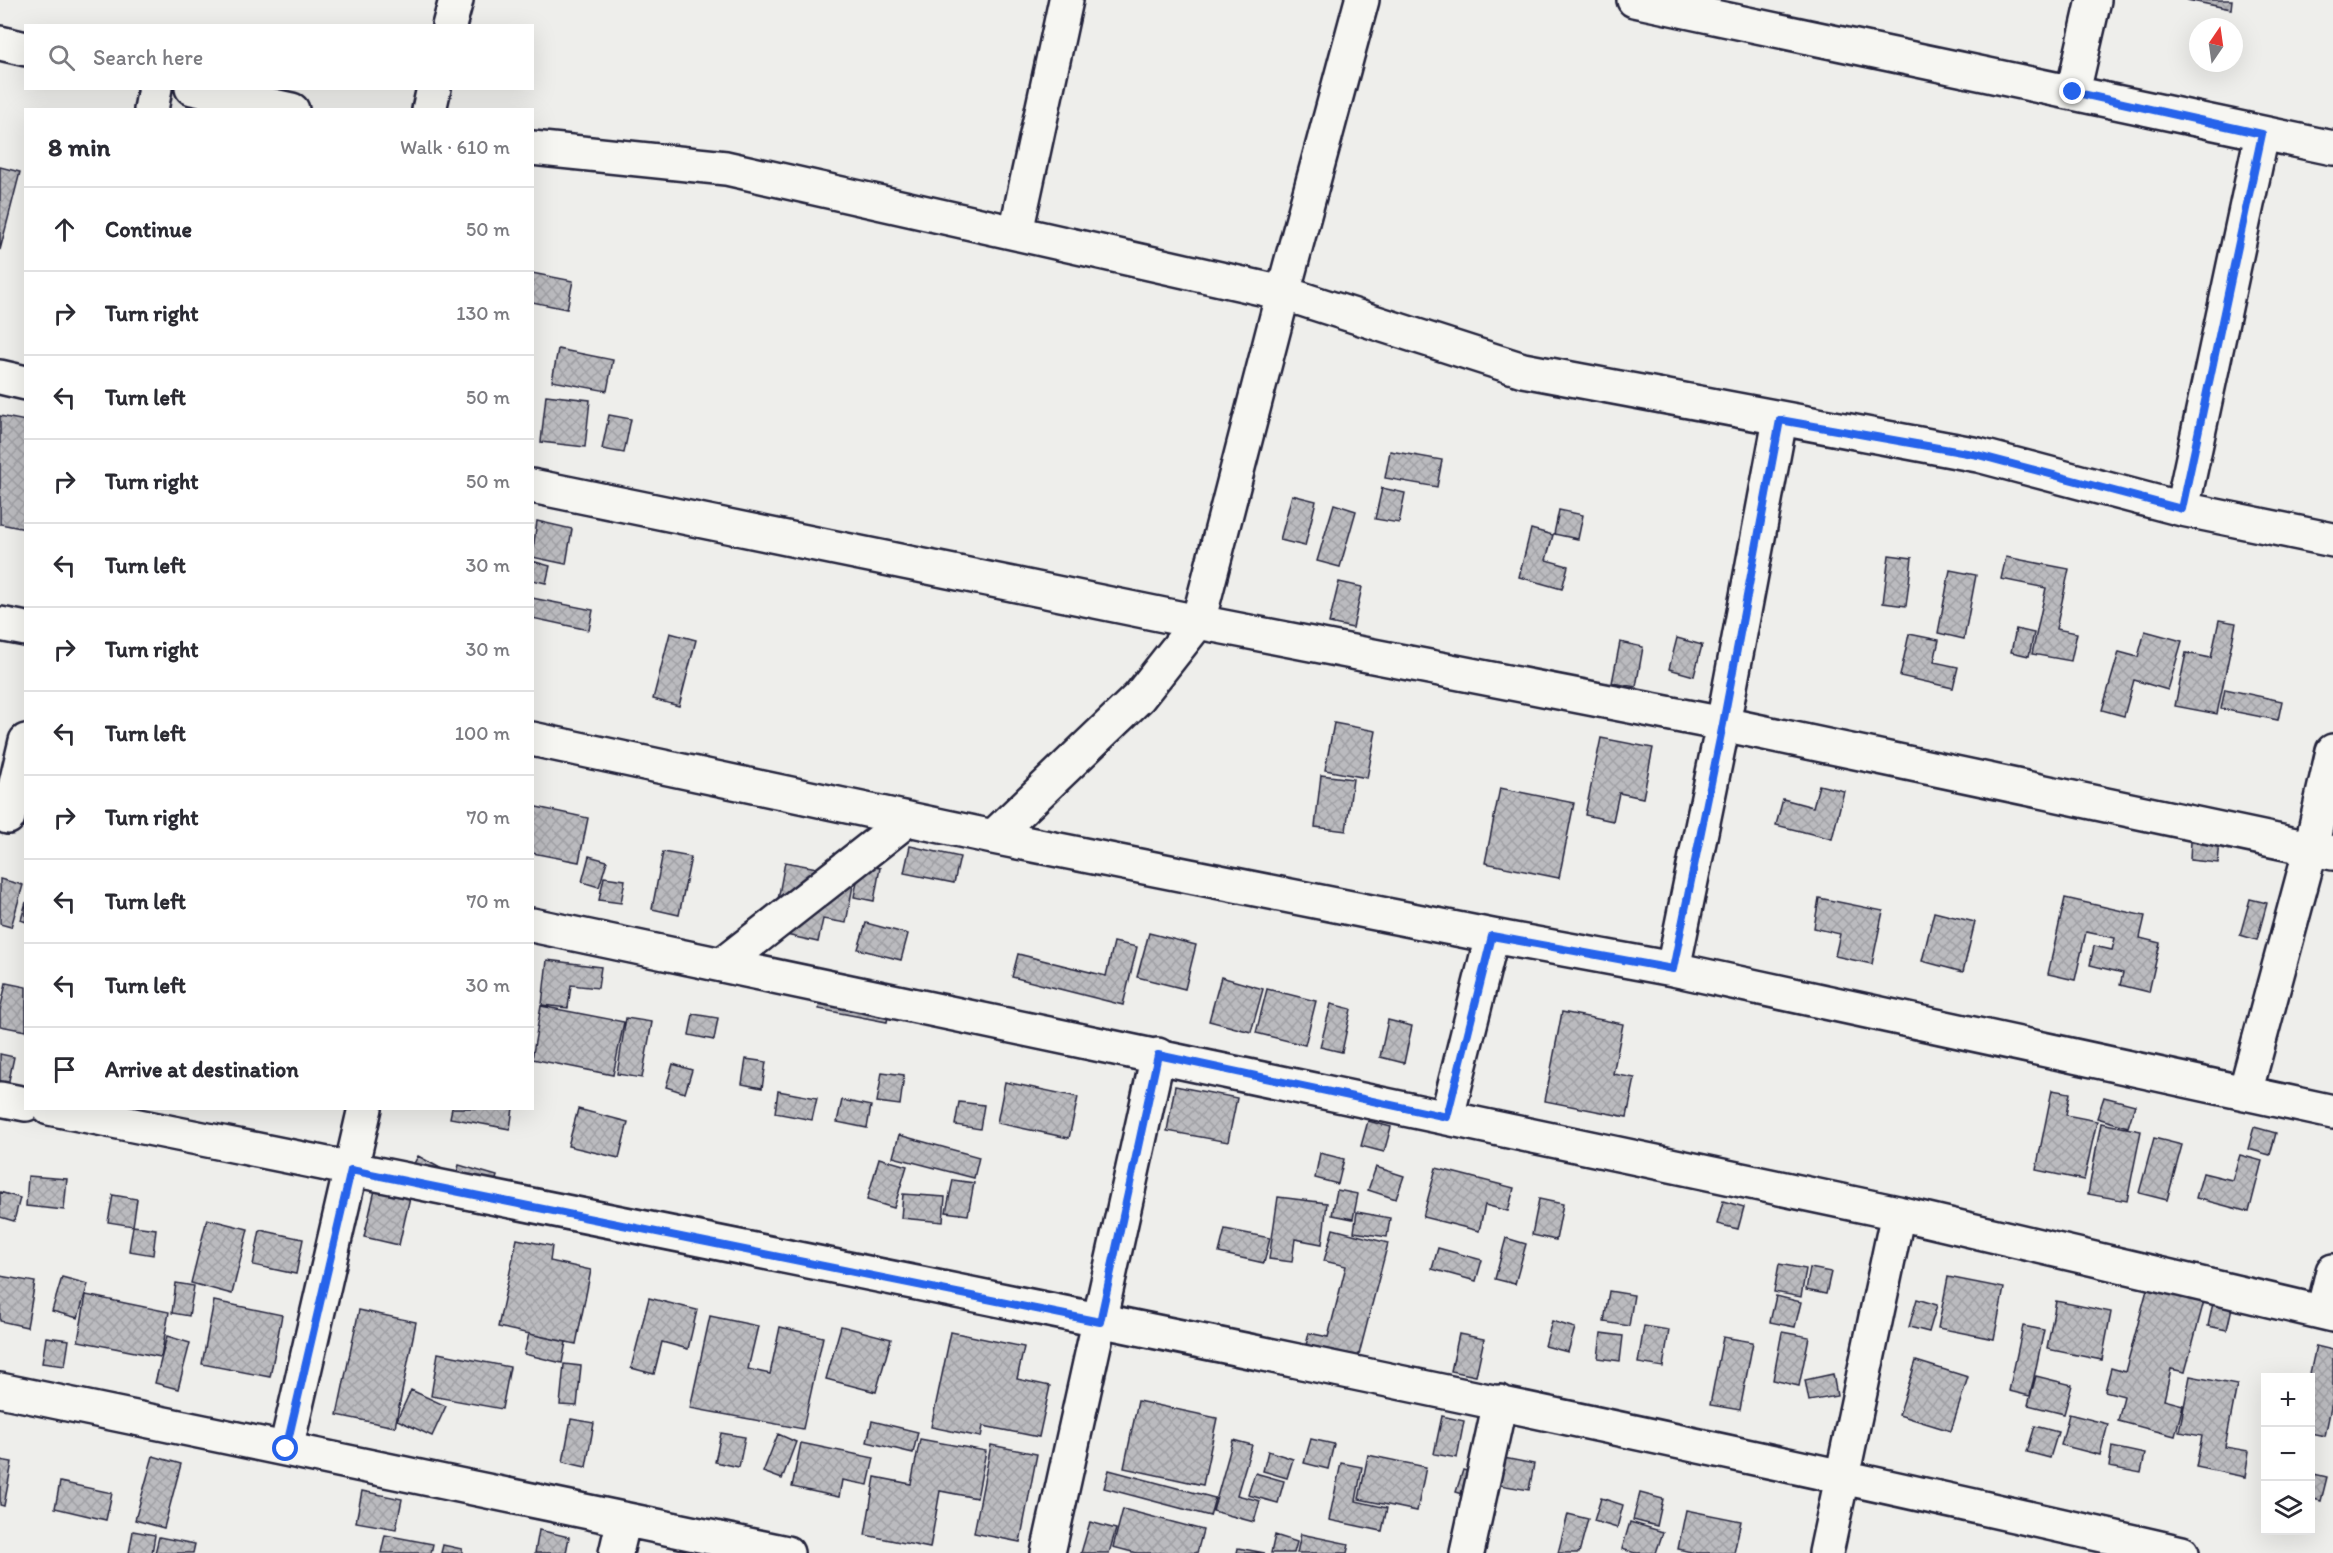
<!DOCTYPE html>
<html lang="en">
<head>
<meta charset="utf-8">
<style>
	body { margin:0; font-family:Itim,sans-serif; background:#f7f7f7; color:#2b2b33 }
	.controls { position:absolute; right:18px; bottom:18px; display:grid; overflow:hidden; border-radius:0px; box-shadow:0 6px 24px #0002 }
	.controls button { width:54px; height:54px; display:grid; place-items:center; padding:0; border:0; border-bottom:2px solid #e1e1e2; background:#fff; color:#2b2b33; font:30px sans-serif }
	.compass { position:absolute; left:2189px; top:18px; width:54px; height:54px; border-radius:50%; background:#fff; box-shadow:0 6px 24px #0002; rotate:13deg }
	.stop { position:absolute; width:18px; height:18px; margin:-14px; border:4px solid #2563eb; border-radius:50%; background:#fff }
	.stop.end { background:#2563eb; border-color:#fff; box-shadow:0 2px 6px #0008 }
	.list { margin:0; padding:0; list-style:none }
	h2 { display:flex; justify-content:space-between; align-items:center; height:78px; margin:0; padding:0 24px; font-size:26px }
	h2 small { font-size:20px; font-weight:400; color:#7c7c81 }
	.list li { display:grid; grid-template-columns:39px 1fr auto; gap:18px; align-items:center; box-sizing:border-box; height:84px; padding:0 24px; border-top:2px solid #e1e1e2 }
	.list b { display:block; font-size:22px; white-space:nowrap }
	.list em { font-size:20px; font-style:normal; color:#7c7c81 }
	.icon { flex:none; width:33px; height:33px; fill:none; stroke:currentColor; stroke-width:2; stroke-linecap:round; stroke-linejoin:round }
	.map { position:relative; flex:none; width:2333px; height:1553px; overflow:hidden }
	.search { position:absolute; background:#fff; box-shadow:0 6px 24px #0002; left:24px; top:24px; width:510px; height:66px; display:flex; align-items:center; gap:15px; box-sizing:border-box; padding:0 21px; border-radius:0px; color:#7c7c81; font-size:22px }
	.panel { position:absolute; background:#fff; box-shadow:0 6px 24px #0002; left:24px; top:108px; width:510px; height:1002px; border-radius:0px }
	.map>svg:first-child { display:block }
</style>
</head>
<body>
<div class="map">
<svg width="2333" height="1553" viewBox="0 0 2333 1553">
	<defs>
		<pattern id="building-cross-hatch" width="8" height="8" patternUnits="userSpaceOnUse" patternTransform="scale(1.5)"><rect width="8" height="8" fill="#bbbbbf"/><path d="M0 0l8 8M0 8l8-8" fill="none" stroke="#a0a0a5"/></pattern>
	</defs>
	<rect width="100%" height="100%" fill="#eeeeeb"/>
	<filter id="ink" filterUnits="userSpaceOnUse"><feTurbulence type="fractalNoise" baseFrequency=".0167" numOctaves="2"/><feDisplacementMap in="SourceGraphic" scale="12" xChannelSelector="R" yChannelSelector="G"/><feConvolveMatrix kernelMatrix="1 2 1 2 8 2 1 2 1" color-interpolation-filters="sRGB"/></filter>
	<g filter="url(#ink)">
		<path fill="url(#building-cross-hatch)" stroke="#22223b" stroke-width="1.5" d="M2187,0h45l-1,9z
			M0,167l20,5 -20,78z
			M532,273l41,8 -6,28 -35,-7z
			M558,349l55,11 -6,31 -55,-10z
			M546,395l44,5 -5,47 -44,-5z
			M609,415l22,4 -7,34 -22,-4z
			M0,416l26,5v108l-26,-5z
			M1390,451l52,9 -5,27 -52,-9z
			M1382,488l23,5 -6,30 -24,-4z
			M1292,495l24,6 -11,45 -25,-6z
			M1334,504l22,7 -16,56 -23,-6z
			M1559,510l24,5 -5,24 -24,-5z
			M537,521l35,8 -6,35 -34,-7z
			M1531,529l22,6 -7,25 22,6 -6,23 -43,-12z
			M1889,555l23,3 -6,48 -23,-3z
			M2006,557l63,12 -13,60 21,4 -6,28 -39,-7 14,-66 -45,-9z
			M532,561l18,5 -4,17 -14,-3z
			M1950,570l26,5 -12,64 -26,-6z
			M1339,582l23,5 -9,41 -24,-5z
			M532,598l61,12 -4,20 -57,-12z
			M2219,620l17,3 -19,91 -42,-8 11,-53 25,5z
			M2016,629l18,4 -5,23 -18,-4z
			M2145,631l37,10 -14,49 -34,-10 -10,36 -22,-6 17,-58 19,5z
			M670,633l26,7 -17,66 -26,-7z
			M1909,634l30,6 -5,22 24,5 -5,21 -53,-12z
			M1677,638l25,7 -8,31 -25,-7z
			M1620,642l23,5 -7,40 -24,-4z
			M2225,689l57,12 -4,19 -57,-11z
			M1334,723l42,8 -9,47 -42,-8z
			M1601,738l52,10 -10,50 -24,-5 -6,28 -28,-6z
			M1321,775l32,4 -7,52 -31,-4z
			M1819,785l25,6 -12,48 -56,-14 7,-26 30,8z
			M1500,788l74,15 -15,75 -74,-15z
			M532,806l56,12 -9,44 -47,-9z
			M2191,840l29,2 -2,21 -28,-3z
			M910,846l50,11 -6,26 -50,-10z
			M663,852l28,5 -12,58 -27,-6z
			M589,856l18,5 -8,26 -17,-5z
			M785,862l70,13 -9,48 -23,-4 -5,23 -46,-10z
			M860,865l20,3 -6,33 -20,-4z
			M604,877l21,3 -4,23 -22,-3z
			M0,879l23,6 -12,42 -11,-3z
			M1819,898l64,13 -11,53 -37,-8 5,-22 -26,-6z
			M2065,898l80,18 -5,22 20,5 -11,49 -29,-7 3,-12 -33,-8 4,-19 18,4 3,-12 -29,-6 -11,48 -27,-6z
			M2250,899l17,4 -10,37 -17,-5z
			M26,902v20l-5,-2z
			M1934,912l41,10 -12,50 -41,-11z
			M866,923l42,11 -7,26 -43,-11z
			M1149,933l47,12 -11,44 -48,-12z
			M1114,942l23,5 -14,58 -111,-28 6,-23 88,22z
			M547,960l54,7 -3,21 -27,-3 -3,23 -26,-3z
			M1221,977l42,12 -12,43 -42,-11z
			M6,983l20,4v44l-26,-5v-16z
			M824,985l68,12 -5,25 -68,-13z
			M1267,989l49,12 -11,44 -49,-12z
			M1331,1004l20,5 -9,43 -22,-5z
			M541,1006l83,16 -11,53 -81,-16z
			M1562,1012l61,12 -10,50 22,4 -8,39 -82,-16z
			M693,1014l25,4 -4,22 -25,-5z
			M626,1018l26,4 -10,56 -25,-4z
			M1388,1020l24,6 -8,37 -24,-6z
			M0,1054l14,3 -6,28 -8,-2z
			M746,1059l20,3 -4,26 -20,-4z
			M673,1064l19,6 -7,23 -19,-6z
			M882,1072l22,3 -4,30 -23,-3z
			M1005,1082l73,15 -9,41 -72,-15z
			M1175,1086l62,12 -9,44 -61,-11z
			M2052,1090l18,3 -4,22 31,6 -13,59 -48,-10z
			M778,1091l39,7 -5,22 -37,-7z
			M2104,1097l31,8 -7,22 -31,-9z
			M842,1100l29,6 -4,22 -30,-6z
			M959,1102l25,3 -4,24 -25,-4z
			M452,1108h61l-3,21 -60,-11z
			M578,1109l50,13 -9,36 -51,-12z
			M1368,1121l23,6 -7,25 -23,-6z
			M2101,1123l40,8 -14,70 -39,-7z
			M2254,1127l22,6 -6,22 -22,-6z
			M899,1135l80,22 -5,21 -81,-21z
			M2154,1138l28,7 -15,55 -28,-7z
			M1320,1153l24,6 -6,25 -23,-6z
			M2240,1155l22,6 -13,51 -53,-14 7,-25 29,7z
			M418,1156l26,14 -10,19 -26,-14z
			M879,1158l28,8 -13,42 -27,-8z
			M459,1165l38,11 -6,21 -38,-11z
			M1376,1167l28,9 -8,23 -28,-9z
			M1436,1168l78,20 -6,23 -23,-6 -6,26 -56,-14z
			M28,1176l39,3 -3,31 -38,-4z
			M953,1180l21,3 -6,32 -22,-3z
			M375,1190l35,7 -11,48 -35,-8z
			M1337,1190l21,4 -5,25 -21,-4z
			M0,1192l20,6 -6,23 -14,-4z
			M903,1194l42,3 -2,25 -42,-4z
			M113,1195l24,4 -4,27 -25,-4z
			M1278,1197l49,6 -5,41 -27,-5 -3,23 -23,-3z
			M1539,1199l24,5 -7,36 -24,-5z
			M1723,1201l21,6 -6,22 -21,-5z
			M1357,1212l33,6 -3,19 -33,-5z
			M207,1219l41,10 -16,65 -41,-11z
			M133,1226l23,3 -3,26 -24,-4z
			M1225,1229l45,9 -6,25 -45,-10z
			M1333,1229l55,14 -32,123 -52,-13 5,-20 19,4 18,-71 -22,-5z
			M260,1230l43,9 -7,35 -43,-9z
			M1506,1238l20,6 -11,40 -20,-5z
			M517,1239l35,7 -2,15 41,9 -15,74 -78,-17z
			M1438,1248l44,12 -6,21 -44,-12z
			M1779,1264l27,5 -5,28 -27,-5z
			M1810,1268l21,4 -5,22 -20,-4z
			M0,1276l35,6 -8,45 -27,-6z
			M62,1277l26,7 -10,34 -26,-7z
			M1948,1277l56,11 -10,51 -56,-11z
			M176,1283l18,3 -5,30 -17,-3z
			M2148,1286l56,15 -19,71 -14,-3 -7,31 19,5 -8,31 -57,-15 6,-25 -19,-5 6,-23 14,4z
			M1609,1291l25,4 -5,31 -25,-4z
			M86,1295l83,17 -8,45 -83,-16z
			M1776,1296l25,6 -6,25 -25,-5z
			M649,1298l48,12 -9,39 -26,-7 -8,32 -23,-6z
			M1917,1299l20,6 -8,27 -20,-5z
			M214,1301l68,14 -12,62 -68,-13z
			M2056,1301l55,11 -9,48 -55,-11z
			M2213,1303l19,4 -5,23 -19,-4z
			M359,1310l57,12 -21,105 -58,-12z
			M710,1316l48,10 -10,43 22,5 10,-47 43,10 -20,92 -113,-21z
			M1552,1321l23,7 -7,24 -23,-6z
			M841,1326l50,13 -15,53 -50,-13z
			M1644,1326l25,4 -6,37 -25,-4z
			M2023,1326l21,4 -14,66 -21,-5z
			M951,1332l73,15 -7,32 33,7 -11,51 -56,-11 -2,11 -50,-10z
			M1782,1332l27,5 -10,49 -26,-6z
			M1601,1333l22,3 -3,25 -22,-3z
			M529,1334l37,8 -4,21 -38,-9z
			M1459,1334l25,5 -8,37 -25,-5z
			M167,1336l23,7 -12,46 -23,-6z
			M46,1337l23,3 -4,26 -23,-3z
			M1723,1337l30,5 -13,68 -30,-5z
			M2316,1346l17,4v48l-8,38 -15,-3 -1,-55z
			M438,1353l72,14 -8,42 -71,-13z
			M1916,1361l52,16 -17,54 -52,-16z
			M564,1364l17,2 -4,40 -17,-1z
			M1833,1374l4,22 -28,5 -4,-21z
			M2036,1376l36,9 -8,29 -36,-9z
			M2190,1376l47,9 -12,62 24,4 -4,26 -49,-10 6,-31 -23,-4z
			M411,1390l35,16 -14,30 -35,-16z
			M1138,1401l79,17 -14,67 -79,-17z
			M2069,1414l39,10 -8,31 -39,-10z
			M1442,1416l22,5 -7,37 -23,-4z
			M571,1419l23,4 -8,44 -23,-5z
			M872,1421l46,11 -5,21 -46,-11z
			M2035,1426l23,6 -8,26 -23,-6z
			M721,1433l24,4 -6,30 -24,-5z
			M778,1434l18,8 -14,37 -19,-7z
			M920,1439l66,12 -9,47 -37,-7 -10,57 -65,-13 10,-58 36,7z
			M1311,1439l23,5 -6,25 -24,-6z
			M1233,1440l19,5 -15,50 23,6 -6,21 -41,-11z
			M801,1443l73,15 -6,27 -26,-5 -3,17 -47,-10z
			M991,1445l46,9 -17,88 -46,-9z
			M2112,1447l33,7 -4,19 -32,-6z
			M1268,1451l25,8 -6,19 -24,-7z
			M1368,1455l58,12 -9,44 -58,-12z
			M153,1456l28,8 -17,64 -29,-8z
			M1504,1458l30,6 -5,26 -30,-5z
			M0,1460l12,2 -8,44 -4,-1z
			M1341,1463l21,4 -6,34 31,7 -5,23 -53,-11z
			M1109,1470l106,28 -5,18 -106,-28z
			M1463,1470l30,8 -7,23 -30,-9z
			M1255,1473l29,8 -6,22 -30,-8z
			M2310,1473l17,4 -6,24 -11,-3z
			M60,1482l52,11 -6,27 -51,-12z
			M362,1491l40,8 -6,30 -40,-7z
			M1640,1493l23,6 -6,27 -24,-6z
			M1601,1498l22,7 -6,23 -23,-7z
			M1123,1509l80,21 -6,23h-61l-23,-6z
			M1686,1510l55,11 -7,32h-39l-17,-4z
			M1568,1514l20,5 -9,34h-21z
			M1090,1522l26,7 -7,24h-28z
			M1630,1522l33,10 -7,21h-21l-13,-4z
			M539,1530l30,7 -3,16h-31z
			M133,1531l22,4 -3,18h-23z
			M1301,1534l48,10 -2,9h-50z
			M385,1535l48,9 -2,9h-50z
			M1275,1535l22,7 -3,11h-23z
			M159,1537l36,7 -2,9h-38z
			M443,1545l19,4v4h-21z
			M1238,1548l27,5h-28z"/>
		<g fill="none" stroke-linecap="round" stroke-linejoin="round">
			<defs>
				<path id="minor" d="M1634,0l699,148
					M449,26l7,-26
					M0,43l26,6
					M192,88l100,22
					M2073,92l21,-92
					M151,110l4,-22
					M429,110l5,-22
					M532,148l194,20 557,125 240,77 455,85 204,54 151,31
					M1016,232l50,-232
					M0,377l26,6
					M532,486l666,136 525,102 610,129
					M2182,509l80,-375
					M0,624l26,5
					M532,739l461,98 499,99 181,33 660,143
					M8,817l18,-76
					M993,837l146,-140 59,-75 85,-329 79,-293
					M532,925l1366,288 435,102
					M723,964l185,-145
					M1673,969l50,-245 57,-304
					M2245,1093l66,-245 22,-97
					M0,1099l26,5
					M49,1108c712,144 1425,283 2133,445
					M1447,1117l45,-181
					M2323,1312l10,-41
					M0,1390l787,163
					M286,1449l79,-341
					M616,1553l8,-34
					M1048,1553l110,-498
					M1467,1553l33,-151
					M1826,1553l72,-340"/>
			</defs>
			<use href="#minor" stroke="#22223b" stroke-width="38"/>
			<use href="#minor" stroke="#f6f6f2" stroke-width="33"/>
		</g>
	</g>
	<g fill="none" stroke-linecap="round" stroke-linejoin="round" filter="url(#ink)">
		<path stroke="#2563eb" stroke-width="8" d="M286,1449l65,-279 749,152 58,-267 289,62 45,-181 181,33 50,-245 57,-304 198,35 204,54 80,-375 -189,-42"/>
	</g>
</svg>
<div class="controls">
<button>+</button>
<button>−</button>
<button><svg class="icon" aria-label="layers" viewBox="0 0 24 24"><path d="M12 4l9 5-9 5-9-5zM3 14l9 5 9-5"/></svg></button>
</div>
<svg class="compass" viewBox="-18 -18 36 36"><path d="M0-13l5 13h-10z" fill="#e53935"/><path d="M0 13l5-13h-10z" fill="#7c7c81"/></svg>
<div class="stop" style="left:286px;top:1449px"></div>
<div class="stop end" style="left:2073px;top:92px"></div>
<div class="search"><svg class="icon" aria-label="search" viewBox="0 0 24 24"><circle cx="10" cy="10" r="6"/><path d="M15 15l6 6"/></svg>Search here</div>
<section class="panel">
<h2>8 min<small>Walk · 610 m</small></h2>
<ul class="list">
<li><svg class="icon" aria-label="ahead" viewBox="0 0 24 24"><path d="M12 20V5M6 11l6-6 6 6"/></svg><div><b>Continue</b></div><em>50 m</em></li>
<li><svg class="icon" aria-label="right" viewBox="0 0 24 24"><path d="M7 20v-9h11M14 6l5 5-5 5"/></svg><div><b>Turn right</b></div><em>130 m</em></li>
<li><svg class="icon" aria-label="left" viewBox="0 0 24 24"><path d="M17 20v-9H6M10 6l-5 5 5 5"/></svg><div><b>Turn left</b></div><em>50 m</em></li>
<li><svg class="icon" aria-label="right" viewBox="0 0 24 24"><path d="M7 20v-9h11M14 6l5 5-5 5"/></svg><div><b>Turn right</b></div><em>50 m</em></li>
<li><svg class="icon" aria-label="left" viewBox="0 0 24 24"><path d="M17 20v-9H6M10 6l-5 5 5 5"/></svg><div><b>Turn left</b></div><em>30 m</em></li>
<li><svg class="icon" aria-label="right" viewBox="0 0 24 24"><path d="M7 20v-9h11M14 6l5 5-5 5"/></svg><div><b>Turn right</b></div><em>30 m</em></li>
<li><svg class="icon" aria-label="left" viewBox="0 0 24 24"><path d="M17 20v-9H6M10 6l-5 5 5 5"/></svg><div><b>Turn left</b></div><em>100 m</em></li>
<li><svg class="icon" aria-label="right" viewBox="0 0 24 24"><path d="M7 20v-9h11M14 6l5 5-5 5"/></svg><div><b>Turn right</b></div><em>70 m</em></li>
<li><svg class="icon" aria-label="left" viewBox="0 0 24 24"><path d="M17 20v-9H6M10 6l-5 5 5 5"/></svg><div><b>Turn left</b></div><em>70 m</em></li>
<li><svg class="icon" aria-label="left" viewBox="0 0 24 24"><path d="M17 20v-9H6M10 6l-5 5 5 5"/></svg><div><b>Turn left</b></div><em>30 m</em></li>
<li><svg class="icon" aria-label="arrive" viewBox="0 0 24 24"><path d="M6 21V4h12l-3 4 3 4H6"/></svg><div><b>Arrive at destination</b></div></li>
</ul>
</section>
</div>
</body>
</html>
